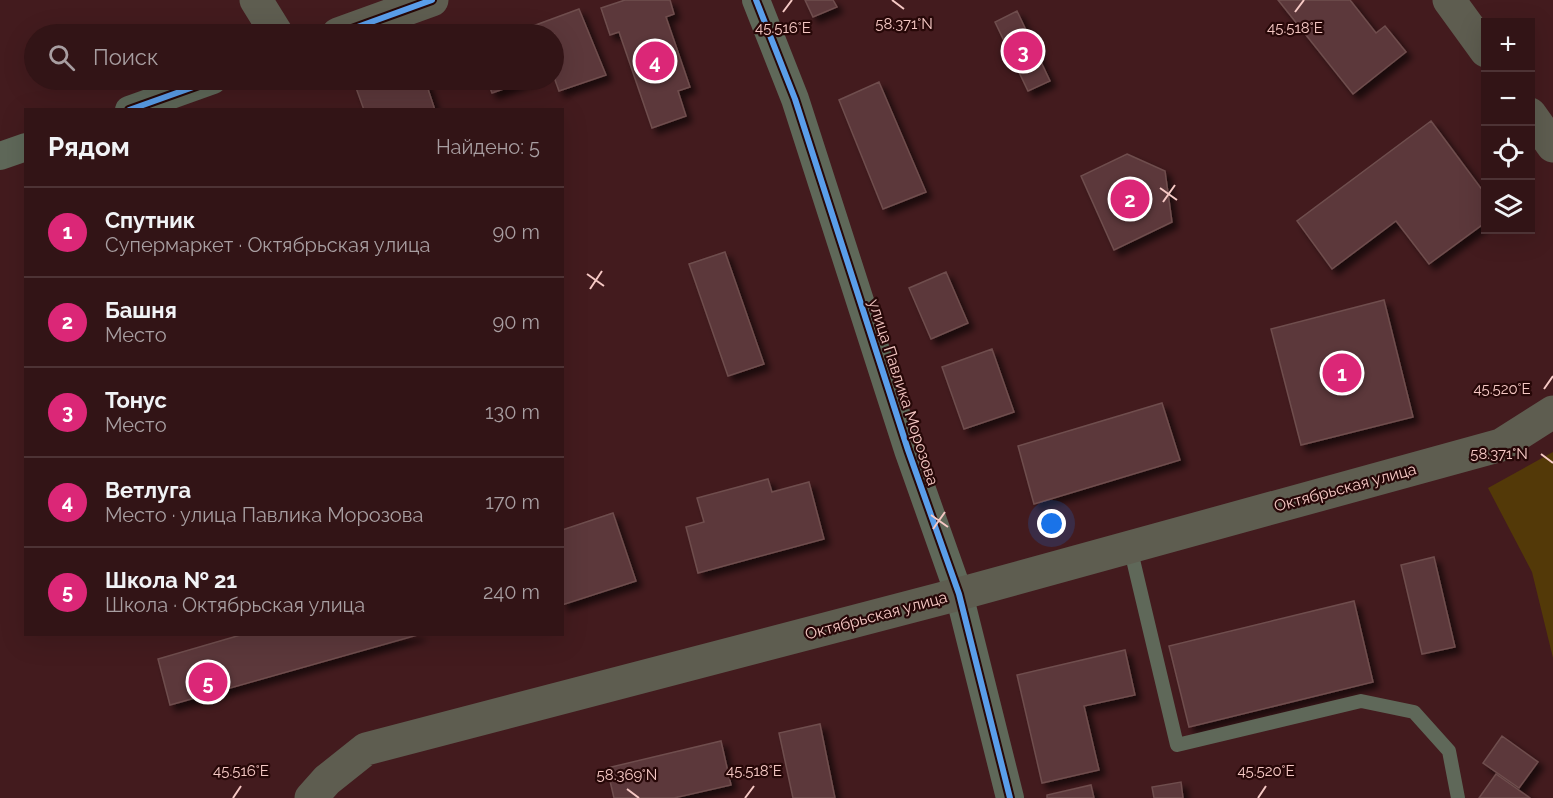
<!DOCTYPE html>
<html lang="ru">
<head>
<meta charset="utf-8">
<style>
	body { margin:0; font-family:Raleway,sans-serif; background:#3a1d1f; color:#f1f3f6 }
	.controls { position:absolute; right:18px; top:18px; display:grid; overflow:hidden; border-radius:0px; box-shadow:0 6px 24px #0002 }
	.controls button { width:54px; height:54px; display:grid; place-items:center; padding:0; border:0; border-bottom:2px solid #4d3335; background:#321416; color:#f1f3f6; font:30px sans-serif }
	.you { position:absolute; left:1052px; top:524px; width:21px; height:21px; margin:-15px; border:4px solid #fff; border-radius:50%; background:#1a73e8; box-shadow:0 0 0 9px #1a73e833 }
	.badge { display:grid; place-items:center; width:39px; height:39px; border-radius:50%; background:#db2777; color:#fff; font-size:20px; font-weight:700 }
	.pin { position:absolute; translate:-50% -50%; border:3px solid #fff; box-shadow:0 2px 6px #0006 }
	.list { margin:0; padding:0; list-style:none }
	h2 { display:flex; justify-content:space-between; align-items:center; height:78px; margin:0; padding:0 24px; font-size:26px }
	h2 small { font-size:20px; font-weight:400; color:#a89ea1 }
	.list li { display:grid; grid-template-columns:39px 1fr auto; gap:18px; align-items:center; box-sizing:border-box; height:90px; padding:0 24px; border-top:2px solid #4d3335 }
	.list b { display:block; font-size:22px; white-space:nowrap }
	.list p { margin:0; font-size:20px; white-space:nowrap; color:#a89ea1 }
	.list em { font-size:20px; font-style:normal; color:#a89ea1 }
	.icon { flex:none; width:33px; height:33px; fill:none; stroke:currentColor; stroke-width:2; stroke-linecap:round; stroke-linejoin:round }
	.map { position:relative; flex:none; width:1553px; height:798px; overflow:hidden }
	.search { position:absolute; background:#321416; box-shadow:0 6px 24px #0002; left:24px; top:24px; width:540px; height:66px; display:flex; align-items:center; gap:15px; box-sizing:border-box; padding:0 21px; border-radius:33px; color:#a89ea1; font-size:22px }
	.panel { position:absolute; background:#321416; box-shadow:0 6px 24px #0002; left:24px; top:108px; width:540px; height:528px; border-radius:0px }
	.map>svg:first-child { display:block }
</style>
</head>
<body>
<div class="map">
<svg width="1553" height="798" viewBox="0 0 1553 798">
	<defs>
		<filter id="shadow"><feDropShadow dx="5.5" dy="5.5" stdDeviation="3" flood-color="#0009"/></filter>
	</defs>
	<rect width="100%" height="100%" fill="#431b1e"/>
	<path fill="#533908" d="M1553,452v206l-21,-86 -44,-84z"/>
	<path fill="#5c383a" stroke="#6f4e4e" stroke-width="1.5" filter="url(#shadow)" d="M625,0h45l4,14 -8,3 24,70 -12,4 8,25 -34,12 -33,-96 -9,3 -9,-27z
		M805,0h28l4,7 -24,10z
		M1278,0h72l26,33 9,-7 21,26 -53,42z
		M579,9l27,66 -47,16 -5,-14v-43h-17l-4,-8z
		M1017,11l33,70 -22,10 -33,-69z
		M374,80h51l10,30h-71l-9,-25z
		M487,80h42l-37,13z
		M879,82l47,110 -43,17 -44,-109z
		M1431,121l55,74v27l-57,42 -33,-43 -64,48 -35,-48z
		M1127,154l38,17 7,51 -58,28 -33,-74z
		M725,252l39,112 -36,12 -39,-112z
		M946,272l22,51 -37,16 -22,-51z
		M1384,300l29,117 -112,28 -30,-116z
		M992,349l22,63 -50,17 -22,-62z
		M1162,403l18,57 -146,44 -16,-58z
		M768,479l4,13 37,-10 15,57 -126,34 -12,-46 18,-5 -7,-24z
		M613,513l23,68 -74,24v-75z
		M1434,557l21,90 -33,7 -21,-89z
		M1354,601l19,81 -184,45 -20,-81z
		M244,634h177l-251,71 -12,-46z
		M1125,650l10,45 -51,11 15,64 -57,13 -25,-108z
		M820,724l15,74h-42l-14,-65z
		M1502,736l36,26 -19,26 -36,-25z
		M721,741l10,44 -57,13h-60l-7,-30z
		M1496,774l34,24h-51z
		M1181,782l2,16h-29l-2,-11z
		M1091,785l3,13h-47v-3z"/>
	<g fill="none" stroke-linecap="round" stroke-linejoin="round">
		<path stroke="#5f6859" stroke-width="14" d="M1130,547l47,198 184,-44 53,11 35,39 9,47"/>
		<path stroke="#5f6859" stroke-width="28" d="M756,0l39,99 113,351 51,144 51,204
			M129,110l84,-30
			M0,156l26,-9"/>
		<path stroke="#5e5d50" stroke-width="33" d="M256,0l21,34
			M1449,0l37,51
			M338,34l94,-34
			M1530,114l23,32
			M311,798l16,-18 39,-31 593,-155 542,-149 52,-33"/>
		<defs>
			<path id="cycleway" d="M756,0l39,99 113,351 51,144 51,204
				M338,34l94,-34
				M129,110l84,-30"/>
		</defs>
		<use href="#cycleway" stroke="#270808" stroke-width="10"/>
		<use href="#cycleway" stroke="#5a9eea" stroke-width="6"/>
	</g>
	<path fill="none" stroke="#f6c9c5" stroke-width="2" d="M892,0l12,9M783,12l9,-12M1295,12l9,-12M1160,188l17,12M1163,202l12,-17M587,274l17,12M590,289l12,-18M1544,389l9,-13M1541,454l12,9M931,515l17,12M933,529l12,-17M627,789l12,9M233,798l8,-12M745,798l9,-12M1258,798l8,-12"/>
	<g text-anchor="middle" stroke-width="4.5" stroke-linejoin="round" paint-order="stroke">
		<g font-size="16" fill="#f6c9c5" stroke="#270808">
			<text transform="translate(904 392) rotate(72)" y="6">улица Павлика Морозова</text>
			<text transform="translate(1345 487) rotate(-15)" y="6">Октябрьская улица</text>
			<text transform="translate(876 615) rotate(-15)" y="6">Октябрьская улица</text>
		</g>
	</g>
	<g font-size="15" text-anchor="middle" fill="#f6c9c5" stroke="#270808" stroke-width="4.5" stroke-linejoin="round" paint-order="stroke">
		<text x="904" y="29">58.371°N</text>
		<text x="783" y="33">45.516°E</text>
		<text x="1295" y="33">45.518°E</text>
		<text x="1502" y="394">45.520°E</text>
		<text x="1499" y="459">58.371°N</text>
		<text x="241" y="776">45.516°E</text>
		<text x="754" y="776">45.518°E</text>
		<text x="1266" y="776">45.520°E</text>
		<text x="627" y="780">58.369°N</text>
	</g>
</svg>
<div class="controls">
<button>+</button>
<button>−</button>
<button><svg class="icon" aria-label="locate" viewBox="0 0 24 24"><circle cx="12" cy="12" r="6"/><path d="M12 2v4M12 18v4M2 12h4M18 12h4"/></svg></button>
<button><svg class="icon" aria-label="layers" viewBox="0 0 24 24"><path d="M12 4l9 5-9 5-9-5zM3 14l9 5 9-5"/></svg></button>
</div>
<div class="you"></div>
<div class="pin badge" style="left:1342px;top:373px">1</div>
<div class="pin badge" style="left:1130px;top:199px">2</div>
<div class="pin badge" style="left:1023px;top:51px">3</div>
<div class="pin badge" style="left:655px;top:61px">4</div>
<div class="pin badge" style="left:208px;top:682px">5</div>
<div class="search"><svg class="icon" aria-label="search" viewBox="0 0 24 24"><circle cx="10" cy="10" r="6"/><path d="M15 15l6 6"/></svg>Поиск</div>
<section class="panel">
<h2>Рядом<small>Найдено: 5</small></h2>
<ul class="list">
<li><span class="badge">1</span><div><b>Спутник</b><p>Супермаркет · Октябрьская улица</p></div><em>90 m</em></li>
<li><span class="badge">2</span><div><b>Башня</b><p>Место</p></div><em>90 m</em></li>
<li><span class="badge">3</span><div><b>Тонус</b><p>Место</p></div><em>130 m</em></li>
<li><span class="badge">4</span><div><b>Ветлуга</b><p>Место · улица Павлика Морозова</p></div><em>170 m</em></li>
<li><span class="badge">5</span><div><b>Школа № 21</b><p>Школа · Октябрьская улица</p></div><em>240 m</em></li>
</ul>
</section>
</div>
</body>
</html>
